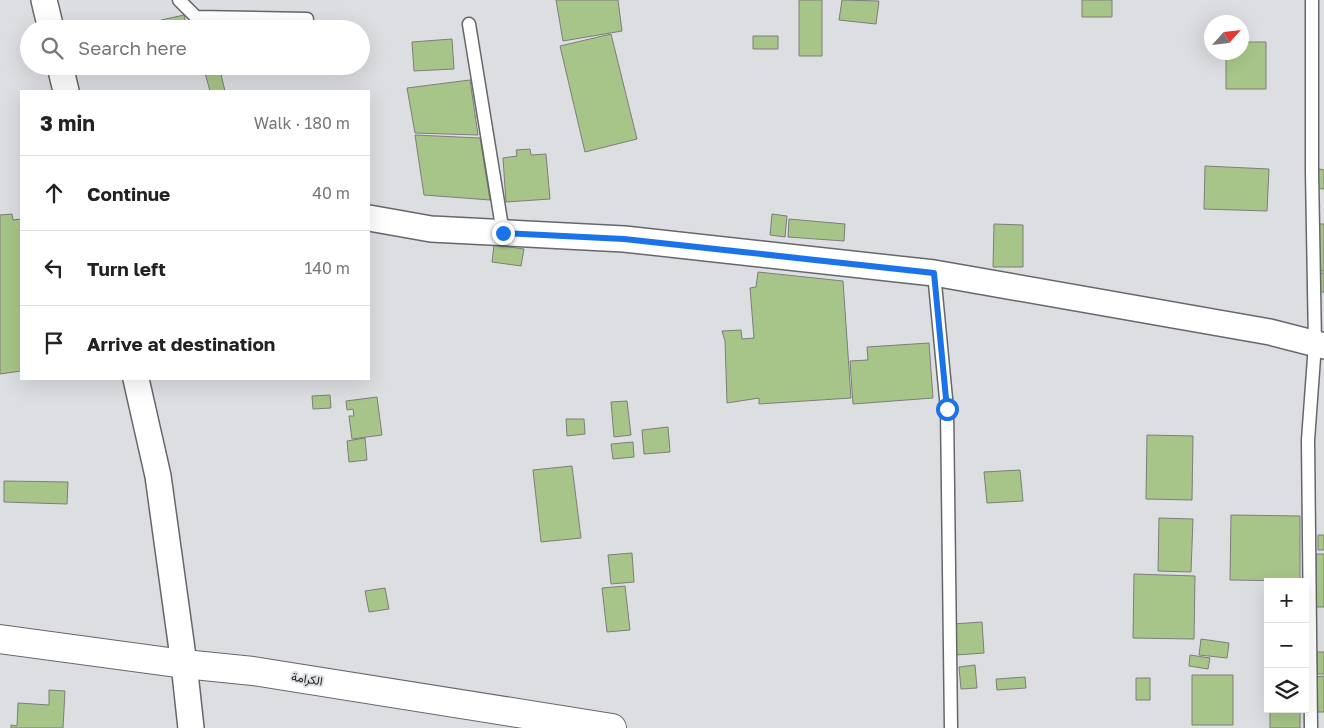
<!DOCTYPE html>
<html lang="en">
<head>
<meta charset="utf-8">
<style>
	body { margin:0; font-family:"Golos Text",Vazirmatn,sans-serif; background:#f6f6f6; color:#222 }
	.controls { position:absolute; right:15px; bottom:15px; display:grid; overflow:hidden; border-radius:0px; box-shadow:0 5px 20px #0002 }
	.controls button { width:45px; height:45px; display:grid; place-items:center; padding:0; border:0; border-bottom:1px solid #e0e0e0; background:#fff; color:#222; font:25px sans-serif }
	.compass { position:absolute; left:1204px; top:15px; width:45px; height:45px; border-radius:50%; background:#fff; box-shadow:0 5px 20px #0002; rotate:63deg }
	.stop { position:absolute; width:15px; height:15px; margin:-11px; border:4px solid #1a73e8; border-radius:50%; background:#fff }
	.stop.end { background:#1a73e8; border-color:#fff; box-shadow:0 1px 5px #0008 }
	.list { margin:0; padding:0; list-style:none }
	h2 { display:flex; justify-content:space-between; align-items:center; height:65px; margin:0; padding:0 20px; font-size:21px }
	h2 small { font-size:16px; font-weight:400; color:#767676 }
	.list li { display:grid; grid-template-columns:32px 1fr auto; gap:15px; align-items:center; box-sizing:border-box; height:75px; padding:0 20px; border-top:1px solid #e0e0e0 }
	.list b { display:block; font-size:19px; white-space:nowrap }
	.list em { font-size:16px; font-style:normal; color:#767676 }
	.icon { flex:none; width:28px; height:28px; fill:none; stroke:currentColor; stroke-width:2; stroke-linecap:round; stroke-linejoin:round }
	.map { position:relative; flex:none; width:1324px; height:728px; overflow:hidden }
	.search { position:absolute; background:#fff; box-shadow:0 5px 20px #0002; left:20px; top:20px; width:350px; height:55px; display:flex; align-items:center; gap:12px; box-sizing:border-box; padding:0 18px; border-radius:28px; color:#767676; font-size:19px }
	.panel { position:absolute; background:#fff; box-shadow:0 5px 20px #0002; left:20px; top:90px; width:350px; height:290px; border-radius:0px }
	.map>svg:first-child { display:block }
</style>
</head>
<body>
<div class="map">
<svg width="1324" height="728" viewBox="0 0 1324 728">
	<rect width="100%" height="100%" fill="#dddee2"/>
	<path fill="#a7c588" stroke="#7c7e7a" d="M556,0h62l4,31 -59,10z
		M799,0h23v56h-23z
		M842,0l37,1 -3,23 -37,-4z
		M1082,0h30v17h-30z
		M184,15l3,14h-24l-2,-9z
		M611,34l26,105 -52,13 -25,-106z
		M753,36h25v13h-25z
		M452,39l2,30 -40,2 -2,-29z
		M1242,42h24v47h-40v-37h16z
		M203,66h16l6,25h-15z
		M470,80l8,55 -63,-2 -8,-45z
		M415,135l65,3 10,62 -66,-5z
		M530,149l1,6 15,-1 4,45 -44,3 -3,-44 14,-2 -1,-6z
		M1205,166l64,3 -2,42 -63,-2z
		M1319,169l5,1v19l-8,-1z
		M12,214l1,6 8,-1v152l-21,3v-159z
		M772,214l15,2 -2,21 -15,-2z
		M789,219l56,5 -1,17 -56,-4z
		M994,224l29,1v42h-30z
		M1316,224h8v47h-8z
		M494,245l30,4 -3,17 -29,-4z
		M758,272l85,9 8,117 -92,6v-6l-32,5 -2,-62 -3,-10 19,-1 1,9 12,-1 -4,-50 6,-1z
		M1317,273h7v19h-8z
		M929,343l4,55 -80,6 -3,-43 18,-1 -1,-13z
		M330,395l1,13 -18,1 -1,-13z
		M377,397l5,38 -30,4 -3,-23h5l-1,-7 -6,1 -1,-9z
		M627,401l4,34 -17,2 -3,-35z
		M566,419h18l1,15 -18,2z
		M668,427l2,25 -26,2 -2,-24z
		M1147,435l46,1 -1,64 -46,-1z
		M365,438l2,22 -18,2 -2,-21z
		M633,442l1,15 -21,2 -2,-15z
		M572,466l9,72 -40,4 -8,-72z
		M1020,470l3,31 -36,2 -3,-31z
		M4,481l64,1 -1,22 -63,-2z
		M1231,515l69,1v65l-70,-1z
		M1159,518l34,1 -2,53 -33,-1z
		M1318,535h6v15h-6z
		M632,553l2,29 -23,2 -3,-29z
		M1316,554h8v53h-8z
		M1134,574l61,2 -1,63 -61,-1z
		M625,586l5,44 -23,2 -5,-44z
		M385,588l4,21 -20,3 -4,-21z
		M982,622l2,31 -28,2 -3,-31z
		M1201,639l28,4 -2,15 -28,-3z
		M1317,652h7v22h-7z
		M1190,655l20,3 -2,11 -19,-3z
		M975,665l2,23 -16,1 -2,-22z
		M1192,675h41v50h-41z
		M1324,676v36h-6l-2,-35z
		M1025,677l1,11 -29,2 -1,-11z
		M1136,678h14v22h-14z
		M49,690l16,1 -2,37h-52v-3l6,1 1,-23 31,2z
		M1270,709h30v19h-30z"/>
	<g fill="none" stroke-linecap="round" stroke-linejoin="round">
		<defs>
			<path id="service" d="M179,0l17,17 111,2
				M469,24l34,209
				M934,273l13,136 4,319
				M1311,728l-3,-288 7,-96 -3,-172v-172"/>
			<path id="minor" d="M44,0l7,29
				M60,66l6,25
				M369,218l62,11 193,10 310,34 336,59 54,14
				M136,379l22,97 26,188 7,64"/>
			<path id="secondary" d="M0,639l184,25 69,7 359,57"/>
		</defs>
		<use href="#service" stroke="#66676b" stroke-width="15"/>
		<use href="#minor" stroke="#66676b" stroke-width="28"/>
		<use href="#secondary" stroke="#66676b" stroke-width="30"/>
		<use href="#service" stroke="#fff" stroke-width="12"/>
		<use href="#minor" stroke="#fff" stroke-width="25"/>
		<use href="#secondary" stroke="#fff" stroke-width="28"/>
	</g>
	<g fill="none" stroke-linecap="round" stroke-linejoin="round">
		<path stroke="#1a73e8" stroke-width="6" d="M503,233l121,6 310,34 13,136"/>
	</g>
	<g text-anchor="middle" stroke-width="4" stroke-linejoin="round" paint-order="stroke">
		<g font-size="12" fill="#1e1e20" stroke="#dddee2">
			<text transform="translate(307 679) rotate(9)" y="4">الكرامة</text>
		</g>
	</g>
</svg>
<div class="controls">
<button>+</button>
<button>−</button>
<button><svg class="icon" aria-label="layers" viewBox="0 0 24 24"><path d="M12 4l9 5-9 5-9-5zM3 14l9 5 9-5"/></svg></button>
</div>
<svg class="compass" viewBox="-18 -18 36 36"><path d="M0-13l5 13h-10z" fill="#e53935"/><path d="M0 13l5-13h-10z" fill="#767676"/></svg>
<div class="stop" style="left:947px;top:409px"></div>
<div class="stop end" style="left:503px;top:233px"></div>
<div class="search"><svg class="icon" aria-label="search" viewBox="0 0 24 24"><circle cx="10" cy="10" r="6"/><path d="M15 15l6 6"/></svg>Search here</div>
<section class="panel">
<h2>3 min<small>Walk · 180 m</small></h2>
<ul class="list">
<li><svg class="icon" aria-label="ahead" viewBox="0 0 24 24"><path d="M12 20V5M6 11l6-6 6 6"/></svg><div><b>Continue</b></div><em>40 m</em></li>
<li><svg class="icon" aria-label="left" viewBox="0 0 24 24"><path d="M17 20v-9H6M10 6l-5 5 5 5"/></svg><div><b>Turn left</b></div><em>140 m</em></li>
<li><svg class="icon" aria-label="arrive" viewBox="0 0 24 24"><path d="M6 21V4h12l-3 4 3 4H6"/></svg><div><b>Arrive at destination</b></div></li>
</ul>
</section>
</div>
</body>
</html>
